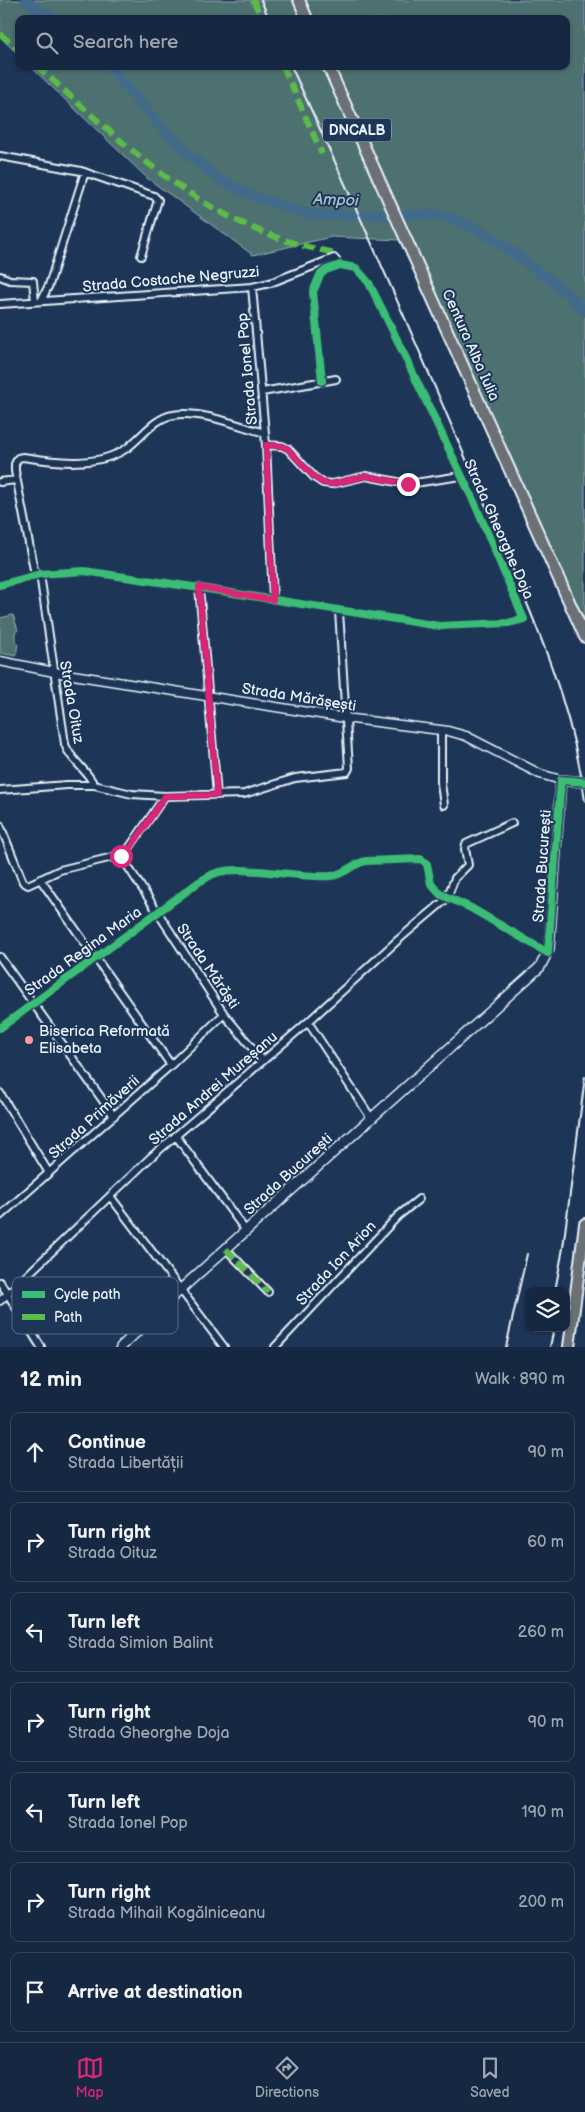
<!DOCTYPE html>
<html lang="en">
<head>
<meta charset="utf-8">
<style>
	body { margin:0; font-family:"Balsamiq Sans",sans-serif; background:#1f3048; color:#f1f3f6 }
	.controls { position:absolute; right:15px; bottom:15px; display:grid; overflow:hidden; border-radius:10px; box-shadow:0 1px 4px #0004 }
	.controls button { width:45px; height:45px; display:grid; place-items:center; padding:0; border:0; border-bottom:1px solid #35445a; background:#162841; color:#f1f3f6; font:25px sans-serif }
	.stop { position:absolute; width:15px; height:15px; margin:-11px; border:4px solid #db2777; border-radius:50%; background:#fff }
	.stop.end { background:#db2777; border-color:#fff; box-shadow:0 1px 5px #0008 }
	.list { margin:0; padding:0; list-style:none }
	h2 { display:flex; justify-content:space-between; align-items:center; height:65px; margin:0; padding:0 20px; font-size:21px }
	h2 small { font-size:16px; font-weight:400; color:#9ea6b1 }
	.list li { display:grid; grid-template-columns:32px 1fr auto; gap:15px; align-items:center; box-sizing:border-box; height:80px; margin:0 10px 10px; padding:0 10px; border:1px solid #35445a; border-radius:10px }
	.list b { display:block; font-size:19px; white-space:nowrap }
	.list p { margin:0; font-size:16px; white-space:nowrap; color:#9ea6b1 }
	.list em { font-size:16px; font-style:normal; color:#9ea6b1 }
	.icon { flex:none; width:28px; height:28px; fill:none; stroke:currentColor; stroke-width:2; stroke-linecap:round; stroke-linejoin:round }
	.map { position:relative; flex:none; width:585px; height:1347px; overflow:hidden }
	.search { position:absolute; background:#162841; box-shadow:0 1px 4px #0004; left:15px; right:15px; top:15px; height:55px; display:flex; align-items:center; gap:12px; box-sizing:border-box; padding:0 18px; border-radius:10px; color:#9ea6b1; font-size:19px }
	.sheet { height:695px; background:#162841 }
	nav { display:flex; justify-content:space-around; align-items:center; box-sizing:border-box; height:70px; border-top:1px solid #35445a; background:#162841; font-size:14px; color:#9ea6b1 }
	nav a { display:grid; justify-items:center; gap:2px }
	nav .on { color:#db2777 }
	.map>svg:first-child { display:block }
</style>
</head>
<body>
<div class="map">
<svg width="585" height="1347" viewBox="0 0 585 1347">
	<rect width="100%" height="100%" fill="#1d3557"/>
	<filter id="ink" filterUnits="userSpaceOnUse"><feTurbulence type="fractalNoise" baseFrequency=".02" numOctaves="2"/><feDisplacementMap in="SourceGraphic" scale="10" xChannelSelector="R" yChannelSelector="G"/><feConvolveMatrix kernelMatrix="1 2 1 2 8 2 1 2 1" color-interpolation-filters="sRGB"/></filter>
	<g filter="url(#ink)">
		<path fill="#4e6f70" stroke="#9bb0b4" d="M0,0h585v620l-16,-29 -98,-217 -57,-131 -14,-3 -69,-3 -78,18 -106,-77 -117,-112h536v-47h-547v36l-19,-18z
			M13,615l5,15 -3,2v8l3,3 -2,13 -16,-3v-35z"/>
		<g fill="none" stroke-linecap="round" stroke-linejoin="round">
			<path stroke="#436a8b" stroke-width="10" d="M25,0l28,19
				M109,66l51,60 30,30 26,21 32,17 63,21h128c40,9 71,35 103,59 15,11 32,22 43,38"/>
			<defs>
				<path id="minor" d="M0,156l81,15 73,25 4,4 -17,56
					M0,276l10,4 23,1 2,21
					M252,287l14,158 7,154
					M41,301l8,-16 36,-113
					M0,304l252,-17 18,-4 64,-25 6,7
					M262,392l74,-13
					M266,445l16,1 6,3 26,28 9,6 9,1 34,-8 42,8 53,-8
					M0,482l16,-2
					M40,574l25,170c4,15 22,25 29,41
					M35,575l-20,-104v-7l3,-6 5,-1c32,5 75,11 104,-9 15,-11 27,-30 46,-33 27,-5 66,11 92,18
					M0,585l40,-11 44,-3 123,18 232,37 69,-3 16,-4 -49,-115 -84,-177 -22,-44 -13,-15 -16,-3 -14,5 -6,5 -7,17 9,89
					M199,587l18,208
					M441,730v53l3,22
					M0,790l67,-5h27l38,9 33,2 79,-2 51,-16 52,-6 2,-4 -10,-157
					M0,825l23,57 5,3 32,-15 65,-16 40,-58
					M121,856l103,158 39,47
					M40,879l131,186
					M0,957l114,159
					M308,1022l63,96
					M0,1028l199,-146c6,-3 11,-7 17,-9 28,-9 83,6 115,3 13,-1 22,-13 35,-15l55,-2 6,5 4,20 9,10 31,14 77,45
					M0,1093l49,80
					M176,1136l70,95
					M110,1196l114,151
					M0,1216l171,-151 53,-51
					M226,1249l42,43
					M0,1282l41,65
					M0,1301l151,-144 157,-135 90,-82 45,-38 4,-4 8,-20 13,-13 -3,-16 1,-5 46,-21
					M275,1347l123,-131 21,-17"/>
				<path id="tertiary" d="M0,661l54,11 291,46 103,13 18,5 74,38 21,6"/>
				<path id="secondary" d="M121,1347l60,-58 359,-322 9,-18 12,-169 24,2"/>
				<path id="primary" d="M299,0l8,19
					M328,66l257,571
					M569,1347l16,-123"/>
			</defs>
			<use href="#minor" stroke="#e8f1f8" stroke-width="10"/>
			<use href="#tertiary" stroke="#e8f1f8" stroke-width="11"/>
			<use href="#secondary" stroke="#e8f1f8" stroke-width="12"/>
			<use href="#primary" stroke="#e8f1f8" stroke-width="14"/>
			<use href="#minor" stroke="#1d3557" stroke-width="6"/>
			<use href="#tertiary" stroke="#1d3557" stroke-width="8"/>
			<use href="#secondary" stroke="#1d3557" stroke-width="9"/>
			<use href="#primary" stroke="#6b7074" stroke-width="10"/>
			<path stroke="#e8f1f8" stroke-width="2" d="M261,0l8,19
				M291,66c67,145 132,291 194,438 40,95 87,193 100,297
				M555,1291l8,-43 22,-171
				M506,1347l21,-93
				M550,1347l4,-19"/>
			<path stroke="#5cbc4b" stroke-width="6" stroke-dasharray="12 6" stroke-linecap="butt" d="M253,0l9,19
				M0,34l19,16
				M37,66c92,82 167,161 293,186l4,6
				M283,66l39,88
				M226,1249l42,43"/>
			<defs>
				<path id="cycleway" d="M0,585l40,-11 44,-3 123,18 232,37 69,-3 16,-4 -49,-115 -84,-177 -22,-44 -13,-15 -16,-3 -14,5 -6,5 -7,17 9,89
					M0,1028l199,-146c6,-3 11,-7 17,-9 28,-9 83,6 115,3 13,-1 22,-13 35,-15l55,-2 6,5 4,20 9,10 31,14 77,45 13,-173 24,2"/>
			</defs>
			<use href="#cycleway" stroke="#1d3557" stroke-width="11"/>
			<use href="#cycleway" stroke="#3abd76" stroke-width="8"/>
		</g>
	</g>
	<g fill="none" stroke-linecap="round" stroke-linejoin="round" filter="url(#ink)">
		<path stroke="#db2777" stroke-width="6" d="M121,856l9,-7 35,-53 52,-1 -18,-208 74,13 -7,-155 16,1 6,3 26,28 9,6 9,1 34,-8 42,8"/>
	</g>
	<circle fill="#ff9aa2" stroke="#1d3557" stroke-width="2" cx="29" cy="1040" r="5"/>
	<g text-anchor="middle" stroke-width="4" stroke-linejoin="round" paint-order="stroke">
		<rect fill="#1d3557" stroke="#abb9c8" stroke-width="1" x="323" y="118.5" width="68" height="23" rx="4"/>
		<g font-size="14" font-weight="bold" fill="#e8f1f8">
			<text x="357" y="135">DNCALB</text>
		</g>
		<g font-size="15" fill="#e8f1f8" stroke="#1d3557">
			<text transform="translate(171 279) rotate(-5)" y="5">Strada Costache Negruzzi</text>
			<text transform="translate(471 345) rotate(66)" y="5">Centura Alba Iulia</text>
			<text transform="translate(247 369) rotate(-95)" y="5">Strada Ionel Pop</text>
			<text transform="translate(499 529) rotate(66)" y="5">Strada Gheorghe Doja</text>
			<text transform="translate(299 697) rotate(9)" y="5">Strada Mărășești</text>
			<text transform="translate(72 702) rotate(80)" y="5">Strada Oituz</text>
			<text transform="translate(542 866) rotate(-86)" y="5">Strada București</text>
			<text transform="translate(83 951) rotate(-36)" y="5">Strada Regina Maria</text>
			<text transform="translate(208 966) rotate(56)" y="5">Strada Mărăști</text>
			<text transform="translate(213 1088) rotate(-41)" y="5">Strada Andrei Mureșanu</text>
			<text transform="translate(94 1117) rotate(-42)" y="5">Strada Primăverii</text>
			<text transform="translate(288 1174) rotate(-42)" y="5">Strada București</text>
			<text transform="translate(336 1263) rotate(-47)" y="5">Strada Ion Arion</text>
		</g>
		<g font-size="15" fill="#e8f1f8" stroke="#1d3557" text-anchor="start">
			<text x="39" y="1036">Biserica Reformată<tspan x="39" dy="17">Elisabeta</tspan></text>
		</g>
		<g font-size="16" font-style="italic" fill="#aec2d2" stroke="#1d3557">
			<text transform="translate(336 199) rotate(2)" y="6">Ampoi</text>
		</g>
	</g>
	<rect x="12" y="1277" width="166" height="57" rx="8" fill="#1d3557" stroke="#5a6d87" stroke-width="1"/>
	<rect x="22" y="1291" width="23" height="7" fill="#3abd76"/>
	<rect x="22" y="1314" width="23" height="6" fill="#5cbc4b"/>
	<g font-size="14" fill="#e8f1f8">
		<text x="54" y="1299">Cycle path</text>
		<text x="54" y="1322">Path</text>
	</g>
</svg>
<div class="controls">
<button><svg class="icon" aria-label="layers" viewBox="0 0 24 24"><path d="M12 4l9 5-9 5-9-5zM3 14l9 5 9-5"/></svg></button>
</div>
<div class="stop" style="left:121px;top:856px"></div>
<div class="stop end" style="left:408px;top:484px"></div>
<div class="search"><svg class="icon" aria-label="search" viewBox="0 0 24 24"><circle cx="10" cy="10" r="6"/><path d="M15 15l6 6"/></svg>Search here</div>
</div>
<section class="sheet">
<h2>12 min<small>Walk · 890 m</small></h2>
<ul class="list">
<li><svg class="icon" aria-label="ahead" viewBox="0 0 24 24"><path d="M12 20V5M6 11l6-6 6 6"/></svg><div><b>Continue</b><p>Strada Libertății</p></div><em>90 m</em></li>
<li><svg class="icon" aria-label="right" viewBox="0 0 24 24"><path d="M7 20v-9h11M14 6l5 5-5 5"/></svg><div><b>Turn right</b><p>Strada Oituz</p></div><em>60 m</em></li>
<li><svg class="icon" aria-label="left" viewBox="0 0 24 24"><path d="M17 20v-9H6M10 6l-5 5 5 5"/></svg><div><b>Turn left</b><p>Strada Simion Balint</p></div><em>260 m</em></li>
<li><svg class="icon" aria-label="right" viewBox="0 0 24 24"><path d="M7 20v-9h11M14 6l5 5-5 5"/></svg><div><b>Turn right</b><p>Strada Gheorghe Doja</p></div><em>90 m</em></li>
<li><svg class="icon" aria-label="left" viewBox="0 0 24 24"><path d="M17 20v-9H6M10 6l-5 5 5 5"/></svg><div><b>Turn left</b><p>Strada Ionel Pop</p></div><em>190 m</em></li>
<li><svg class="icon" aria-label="right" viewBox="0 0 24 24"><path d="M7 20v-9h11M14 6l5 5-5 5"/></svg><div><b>Turn right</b><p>Strada Mihail Kogălniceanu</p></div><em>200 m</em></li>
<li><svg class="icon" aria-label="arrive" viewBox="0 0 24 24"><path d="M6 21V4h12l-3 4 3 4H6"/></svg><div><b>Arrive at destination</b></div></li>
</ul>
</section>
<nav>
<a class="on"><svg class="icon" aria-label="map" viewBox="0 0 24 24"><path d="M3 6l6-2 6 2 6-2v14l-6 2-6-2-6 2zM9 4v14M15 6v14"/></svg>Map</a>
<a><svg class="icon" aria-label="directions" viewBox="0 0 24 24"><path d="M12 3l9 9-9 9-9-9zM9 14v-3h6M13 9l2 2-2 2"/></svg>Directions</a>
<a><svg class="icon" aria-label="saved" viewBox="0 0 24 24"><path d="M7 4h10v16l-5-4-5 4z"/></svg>Saved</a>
</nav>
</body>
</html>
